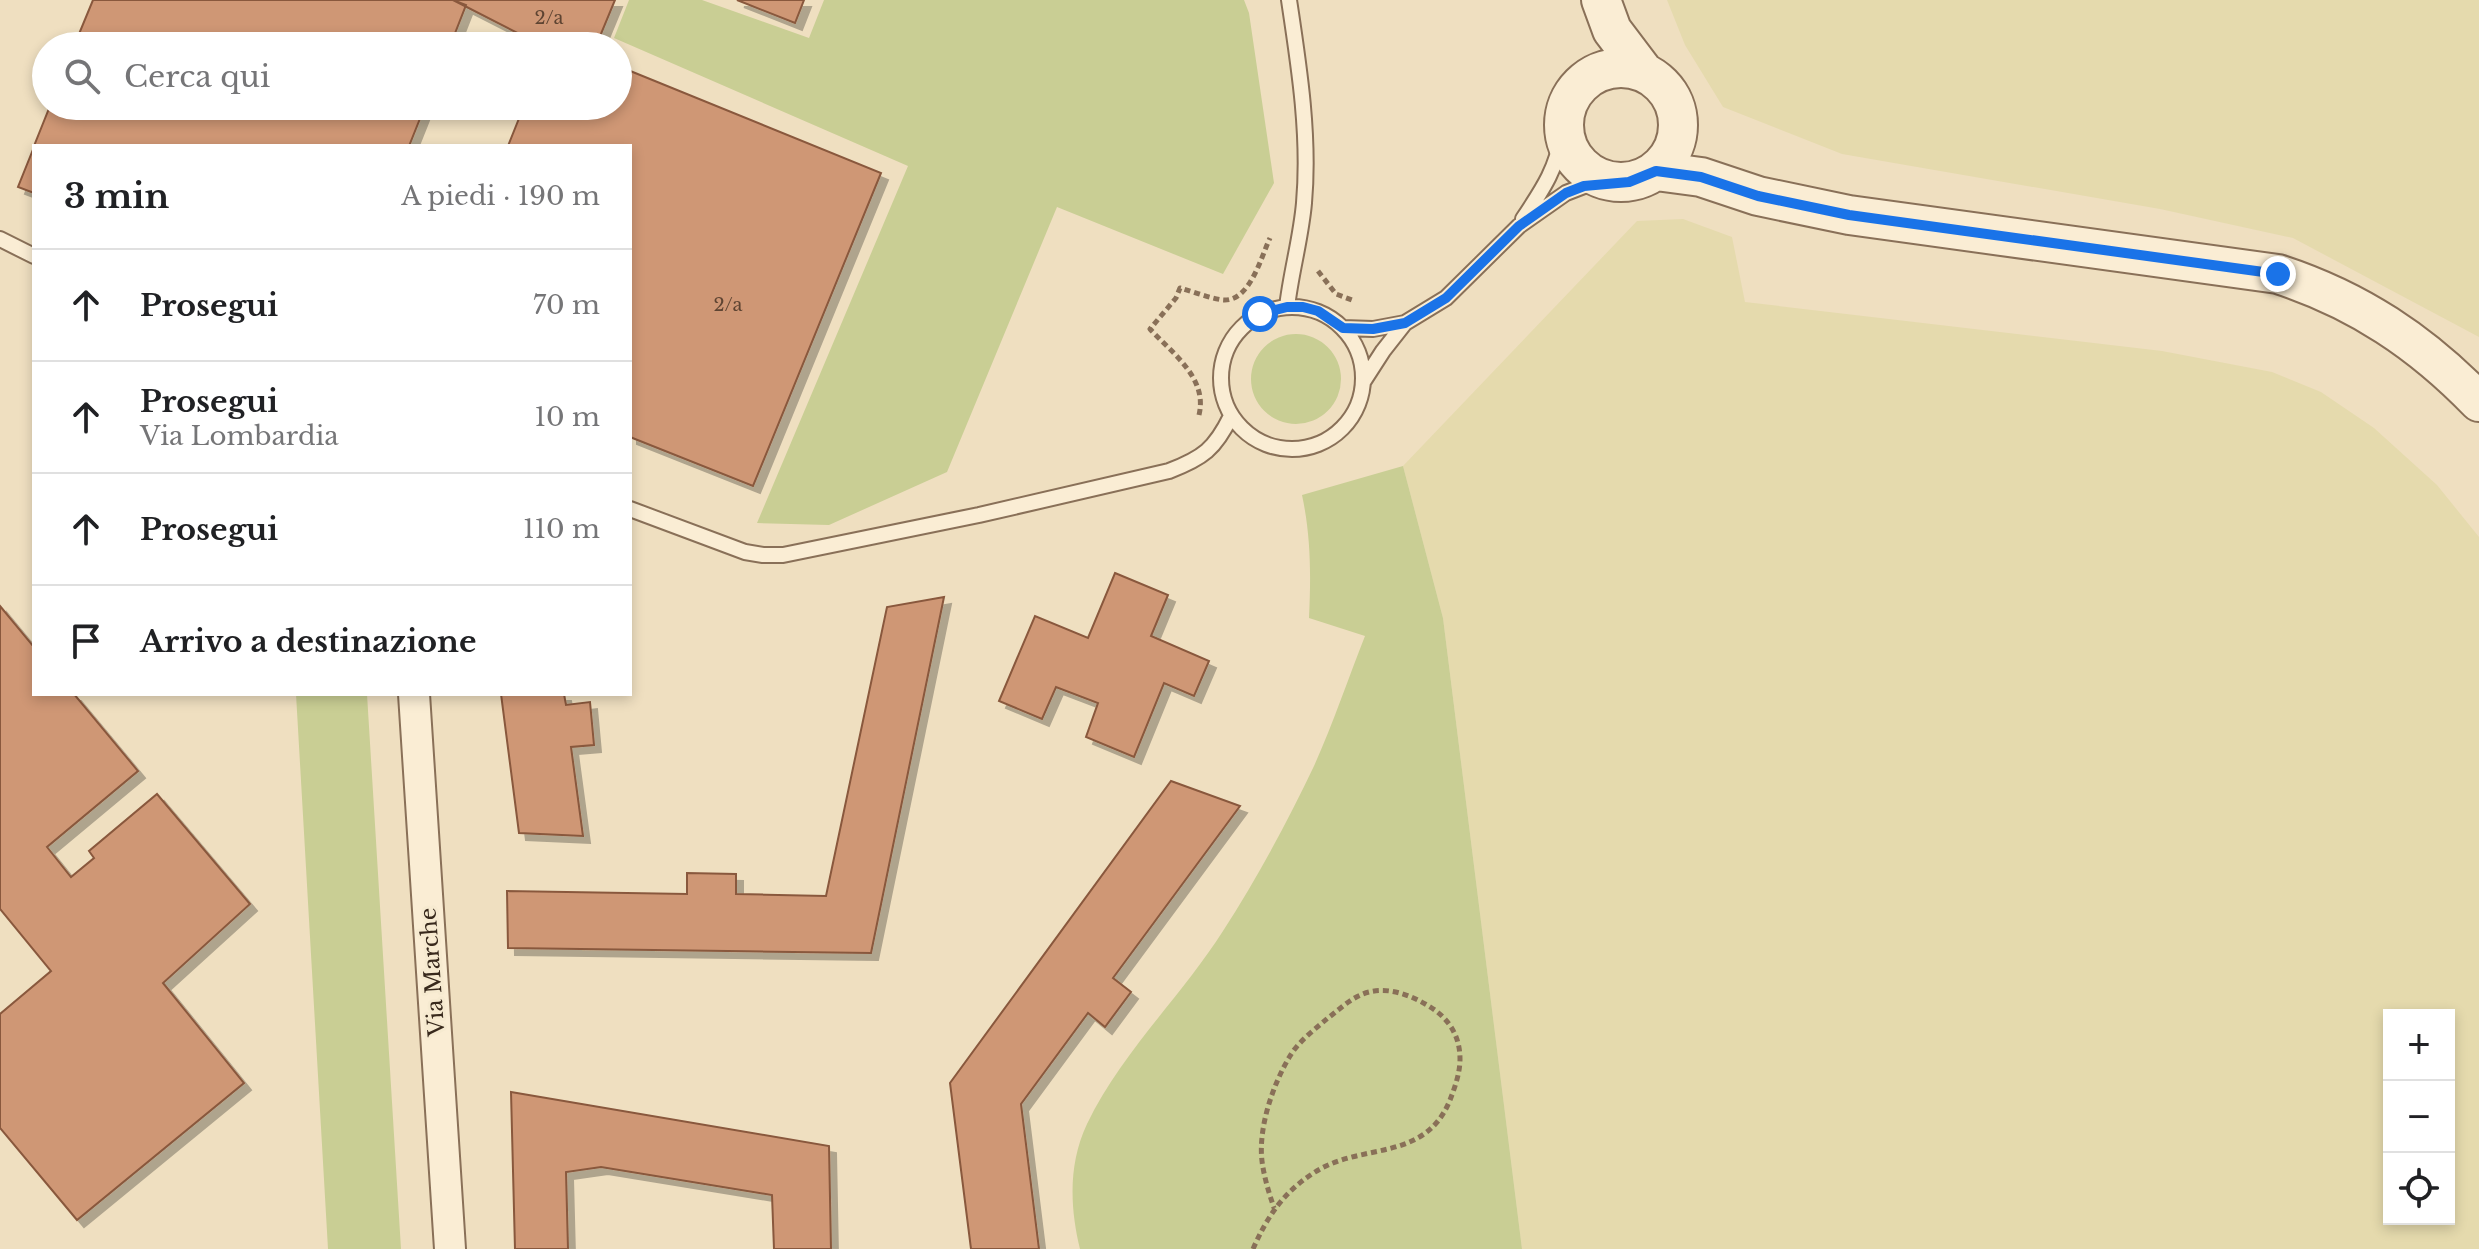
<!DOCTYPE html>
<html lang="it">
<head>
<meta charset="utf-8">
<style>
	body { margin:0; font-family:"Libre Baskerville",serif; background:#f2f2f2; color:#202124 }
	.controls { position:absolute; right:24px; bottom:24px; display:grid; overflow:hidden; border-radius:0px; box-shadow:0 4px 12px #0003 }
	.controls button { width:72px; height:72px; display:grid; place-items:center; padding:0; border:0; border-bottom:2px solid #e0e0e0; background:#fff; color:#202124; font:40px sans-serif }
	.stop { position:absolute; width:24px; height:24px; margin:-18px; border:6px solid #1a73e8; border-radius:50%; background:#fff }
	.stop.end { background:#1a73e8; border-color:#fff; box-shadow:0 2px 8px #0008 }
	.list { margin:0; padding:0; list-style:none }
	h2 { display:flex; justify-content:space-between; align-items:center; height:104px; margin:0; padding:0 32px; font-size:34px }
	h2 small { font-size:26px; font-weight:400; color:#757577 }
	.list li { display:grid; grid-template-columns:52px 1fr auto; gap:24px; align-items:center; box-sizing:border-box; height:112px; padding:0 32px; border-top:2px solid #e0e0e0 }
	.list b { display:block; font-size:30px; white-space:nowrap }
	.list p { margin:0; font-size:26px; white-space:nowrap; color:#757577 }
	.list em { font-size:26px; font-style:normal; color:#757577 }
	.icon { flex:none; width:44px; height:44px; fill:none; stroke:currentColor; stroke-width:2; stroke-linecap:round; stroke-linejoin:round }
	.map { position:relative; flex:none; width:2479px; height:1249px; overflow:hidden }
	.search { position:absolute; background:#fff; box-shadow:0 4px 12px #0003; left:32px; top:32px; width:600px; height:88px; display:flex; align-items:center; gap:20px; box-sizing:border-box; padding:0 28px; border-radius:44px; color:#757577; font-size:30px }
	.panel { position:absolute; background:#fff; box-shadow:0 4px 12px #0003; left:32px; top:144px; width:600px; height:552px; border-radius:0px }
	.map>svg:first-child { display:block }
</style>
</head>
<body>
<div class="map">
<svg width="2479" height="1249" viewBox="0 0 2479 1249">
	<defs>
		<filter id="shadow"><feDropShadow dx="7" dy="7" stdDeviation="0" flood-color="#0004"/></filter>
	</defs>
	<rect width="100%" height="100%" fill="#efdfc0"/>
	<path fill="#e5daad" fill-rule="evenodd" d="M1667,0h812v337l-186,-99 -133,-29 -318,-55 -119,-47 -38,-62z
		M1683,219l49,18 13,65 417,49 110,21 49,20 53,36 63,57 42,52v712h-957l-79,-631 -40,-152 234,-245zM2389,1015h60v204h-60z"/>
	<path fill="#c9ce94" d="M629,0h73l107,38 15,-38h420l5,13 25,170 -51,91 -166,-67 -110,265 -118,53 -72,-2 151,-357 -294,-128z
		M1251 379a45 45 0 1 1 90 0a45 45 0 1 1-90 0Z
		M1403,466l40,152 79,631h-442c-10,-41 -12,-85 7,-125 34,-71 94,-127 136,-193 33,-51 65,-110 91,-165 19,-42 34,-87 51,-130l-56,-18c2,-43 2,-81 -7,-123z
		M296,694h71l34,555h-73z"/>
	<path fill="#cf9775" stroke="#89583d" stroke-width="2" filter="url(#shadow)" d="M93,0h360l13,5 -16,41h-376z
		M453,0h162l-19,46h-53z
		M737,0h67l-9,23z
		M618,66l263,107 -128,313 -123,-49v-291h-122l16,-40h94z
		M50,106h375l-16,40h-375z
		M34,147v46l-16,-6z
		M1115,573l53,22 -17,41 58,25 -15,35 -30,-13 -30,74 -48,-20 12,-34 -42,-16 -14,32 -43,-18 36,-85 53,22z
		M944,597l-73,356 -363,-5 -1,-57 180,3v-21l49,1v20l90,2 61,-289z
		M0,606l34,41v47h40l64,77 -91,76 24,30 23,-19 -5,-7 68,-57 93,110 -87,79 81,100 -167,137 -77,-92v-114l51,-43 -51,-62z
		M501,694h63l2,11 24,-3 4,43 -23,2 12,89 -64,-3z
		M1171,781l69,25 -127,172 18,14 -26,35 -17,-14 -67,91 18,145h-68l-21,-166z
		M511,1092l318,54 2,103h-57l-2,-54 -171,-28 -35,5 2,77h-53z"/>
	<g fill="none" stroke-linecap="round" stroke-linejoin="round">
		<defs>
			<path id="service" d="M1523,219c22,-33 33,-50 41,-89
				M0,239l34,17
				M1221 378a71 71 0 1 1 142 0a71 71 0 1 1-142 0Z
				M1287,307c4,-35 14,-69 17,-104 6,-67 -5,-137 -15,-203
				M1405,323l41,-25 73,-72 47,-33 18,-7 30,-4
				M1343,328l30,1 32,-6 -22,28 -20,31
				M630,509l115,43 18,3h20l196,-40 190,-44c34,-13 46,-22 62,-55"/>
			<path id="minor" d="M414,694l36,555"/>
			<path id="tertiary" d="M1601,0l11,30 31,41
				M1564 125a57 57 0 1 1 114 0a57 57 0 1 1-114 0Z
				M1656,171l45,6 57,19 91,19 429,59c80,26 143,68 201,128"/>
		</defs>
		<use href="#service" stroke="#897058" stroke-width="18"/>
		<use href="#minor" stroke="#897058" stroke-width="34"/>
		<use href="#tertiary" stroke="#897058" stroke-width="42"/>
		<path stroke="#897058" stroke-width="5" stroke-dasharray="6 4" stroke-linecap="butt" d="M1318,271l18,23 16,6
			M1199,415c9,-37 -27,-62 -49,-86l26,-31 4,-10c14,4 29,10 43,12 27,2 38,-43 47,-62
			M1253,1249c14,-32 30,-56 59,-75 48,-33 112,-10 138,-74 5,-13 10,-27 10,-41 0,-24 -12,-42 -33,-54 -17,-10 -38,-18 -58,-13 -16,4 -28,16 -41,26 -13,11 -29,23 -38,38 -17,28 -32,72 -28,105 2,16 7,32 12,47"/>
		<use href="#service" stroke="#faedd4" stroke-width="14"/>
		<use href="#minor" stroke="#faedd4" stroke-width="30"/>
		<use href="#tertiary" stroke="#faedd4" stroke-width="38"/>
	</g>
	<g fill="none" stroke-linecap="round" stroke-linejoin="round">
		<path stroke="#1a73e8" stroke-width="10" d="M1260,314l27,-7h16l15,4 25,17 30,1 32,-6 41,-25 73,-72 47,-33 18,-7 45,-4 27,-11 45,6 57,19 91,19 429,59"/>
	</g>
	<g text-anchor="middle" stroke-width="6" stroke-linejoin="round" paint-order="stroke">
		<g font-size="18" fill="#5e4432">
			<text x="549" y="24">2/a</text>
			<text x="728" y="311">2/a</text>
		</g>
		<g font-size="22" fill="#38291c" stroke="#f6ead0">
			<text transform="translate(432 972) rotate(-94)" y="8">Via Marche</text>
		</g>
	</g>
</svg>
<div class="controls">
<button>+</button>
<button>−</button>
<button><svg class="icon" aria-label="locate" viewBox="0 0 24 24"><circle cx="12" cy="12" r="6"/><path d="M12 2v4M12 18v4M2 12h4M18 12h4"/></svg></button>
</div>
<div class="stop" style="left:1260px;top:314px"></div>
<div class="stop end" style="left:2278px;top:274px"></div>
<div class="search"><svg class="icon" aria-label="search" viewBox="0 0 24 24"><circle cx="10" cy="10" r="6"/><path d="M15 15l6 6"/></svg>Cerca qui</div>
<section class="panel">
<h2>3 min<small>A piedi · 190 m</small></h2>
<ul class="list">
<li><svg class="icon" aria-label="ahead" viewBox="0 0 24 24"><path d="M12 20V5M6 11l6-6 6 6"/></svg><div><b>Prosegui</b></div><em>70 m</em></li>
<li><svg class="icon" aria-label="ahead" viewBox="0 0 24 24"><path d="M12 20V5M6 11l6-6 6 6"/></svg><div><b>Prosegui</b><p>Via Lombardia</p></div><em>10 m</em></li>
<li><svg class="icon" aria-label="ahead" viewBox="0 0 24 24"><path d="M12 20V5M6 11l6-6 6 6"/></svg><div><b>Prosegui</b></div><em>110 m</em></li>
<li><svg class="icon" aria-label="arrive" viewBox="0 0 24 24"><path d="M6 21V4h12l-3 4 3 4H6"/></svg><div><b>Arrivo a destinazione</b></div></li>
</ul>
</section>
</div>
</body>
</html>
